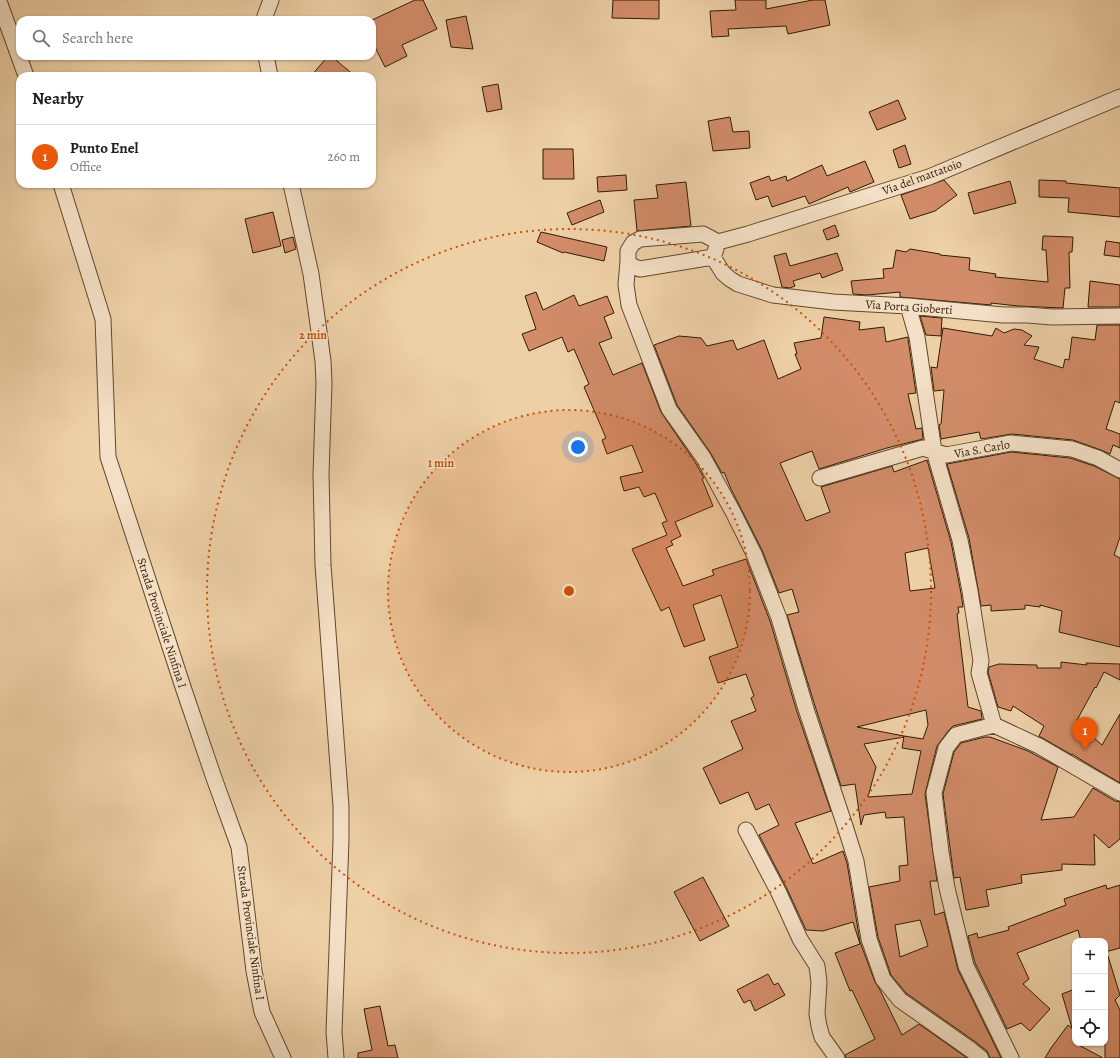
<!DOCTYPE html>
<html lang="en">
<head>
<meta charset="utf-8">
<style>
	body { margin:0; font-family:Alegreya,serif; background:#f6f6f6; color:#202124 }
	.controls { position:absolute; right:12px; bottom:12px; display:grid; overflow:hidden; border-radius:8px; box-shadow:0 1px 3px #0004 }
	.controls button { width:36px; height:36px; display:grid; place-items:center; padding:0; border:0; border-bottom:1px solid #e0e0e0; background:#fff; color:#202124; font:20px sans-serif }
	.you { position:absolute; left:578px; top:447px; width:14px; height:14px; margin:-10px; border:3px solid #fff; border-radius:50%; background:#1a73e8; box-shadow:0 0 0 6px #1a73e833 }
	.badge { display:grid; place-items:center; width:26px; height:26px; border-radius:50%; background:#ea580c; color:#fff; font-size:13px; font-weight:700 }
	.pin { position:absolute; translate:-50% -33px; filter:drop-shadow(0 1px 2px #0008) }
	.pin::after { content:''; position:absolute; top:21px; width:14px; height:12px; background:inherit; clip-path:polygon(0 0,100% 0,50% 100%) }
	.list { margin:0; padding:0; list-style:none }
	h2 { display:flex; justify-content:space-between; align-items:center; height:52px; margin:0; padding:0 16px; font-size:17px }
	h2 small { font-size:13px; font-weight:400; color:#757577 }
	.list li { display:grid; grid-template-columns:26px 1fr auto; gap:12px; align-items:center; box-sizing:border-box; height:64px; padding:0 16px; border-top:1px solid #e0e0e0 }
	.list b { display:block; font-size:15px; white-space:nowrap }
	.list p { margin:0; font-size:13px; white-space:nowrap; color:#757577 }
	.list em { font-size:13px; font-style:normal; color:#757577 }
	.icon { flex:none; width:22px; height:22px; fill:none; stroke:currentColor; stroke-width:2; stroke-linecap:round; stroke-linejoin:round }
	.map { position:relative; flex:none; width:1120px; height:1058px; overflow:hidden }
	.search { position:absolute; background:#fff; box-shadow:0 1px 3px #0004; left:16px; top:16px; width:360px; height:44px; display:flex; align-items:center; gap:10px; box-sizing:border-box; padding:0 14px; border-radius:12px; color:#757577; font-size:15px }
	.panel { position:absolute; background:#fff; box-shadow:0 1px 3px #0004; left:16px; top:72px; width:360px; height:116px; border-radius:12px }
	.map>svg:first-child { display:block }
</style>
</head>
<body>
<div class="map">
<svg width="1120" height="1058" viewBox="0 0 1120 1058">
	<rect width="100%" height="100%" fill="#eed0a7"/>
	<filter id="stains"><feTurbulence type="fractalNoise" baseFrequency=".005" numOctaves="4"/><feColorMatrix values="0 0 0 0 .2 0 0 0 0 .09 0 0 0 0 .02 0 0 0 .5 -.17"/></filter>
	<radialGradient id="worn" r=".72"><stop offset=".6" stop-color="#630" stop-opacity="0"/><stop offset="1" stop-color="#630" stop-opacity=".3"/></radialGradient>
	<path fill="#d28c69" stroke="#301c02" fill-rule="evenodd" d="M415,0h8l14,29 -35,16 5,11 -22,11 -13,-26v-21z
		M613,0h46v19l-47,-1z
		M735,0h31v9l47,-9h12l5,25 -42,9 -2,-8 -58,3 1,7 -17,1 -2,-26 26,-1z
		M466,16l7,33 -22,-2 -5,-27z
		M328,56h3l24,20h-44z
		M498,84l4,25 -15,3 -5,-25z
		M898,100l8,19 -29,11 -8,-18z
		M730,117l3,15 16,-1 1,17 -37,3 -5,-30z
		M905,145l6,19 -12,4 -6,-18z
		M543,149h30l1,30h-31z
		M865,161l9,21 -24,10 -2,-5 -39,17 -4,-8 -33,11 -4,-11 -12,4 -6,-17 19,-7 2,5 15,-5 1,5 35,-16 5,11z
		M626,175l1,15 -29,2 -1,-15z
		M944,180l13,15 -22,16 -25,8 -9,-24z
		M1039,180l27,1v2l54,5v29l-52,-5 1,-14 -30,-1z
		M1010,181l6,22 -42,11 -6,-21z
		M686,182l5,44 -54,5 -3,-31 24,-2 -2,-13z
		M600,200l4,12 -32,13 -5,-12z
		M273,212l8,34 -28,7 -8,-34z
		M835,225l4,11 -12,4 -4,-10z
		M541,232l66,15 -3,14 -40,-9 -1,1 -26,-11z
		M1043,236l30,1 -1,15h-3l1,36h-5l-2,20 -45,-2 -27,-3v2l-91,-8v-5l-33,3 -14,-1 -2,-13 33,-3 -1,-9 10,-1 3,-18 10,2 4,-3 30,5v1l30,3 -1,12 27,4 -1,3 53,5 -2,-32h-4z
		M293,237l3,12 -11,4 -3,-13z
		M1106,241l14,2v14l-16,-2z
		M786,253l4,13 47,-13 6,17 -21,8 -2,-5 -27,8 2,5 -5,2 -8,-1 -8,-31z
		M1090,281l30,4v22h-32z
		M536,292l7,18 31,-15 5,11 28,-10 7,17 -10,4 8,21 -13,5 14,32 29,-12 19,49 34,50 9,16 -2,1 11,27 -38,16 6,14 -10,5 2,4 -7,3 17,38 31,-11 -2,-5 34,-11 24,62 27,91 34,99 -36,12 18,41 30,-13 4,12 13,79 15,40 4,6 23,47 17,-11 48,34h-121l-1,-3 30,-16 -23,-49 -2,1 -15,-38 25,-9 -7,-22 -30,9 -17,-1 -19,-41 -28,-54 20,-10 -10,-21 -13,6 -8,-18 -28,12 -17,-36 40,-19 -12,-28 25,-10 -5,-13 3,-2 -8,-22 -28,9 -9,-26 29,-10 -17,-52 -28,10 12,35 -21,7 -15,-40 -8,4 -29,-62 35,-14 -5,-12 5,-2 -12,-28 -11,4 -5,-10 -15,4 -4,-14 23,-5 -11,-27 -25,9 -5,-14 4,-2 -22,-51 5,-3 -15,-35 -6,3 -6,-15 -33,14 -7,-17 14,-5 -11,-33z
		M920,316l22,2 -1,18 -15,-1z
		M824,317l36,5 -1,8 25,-3 2,15 22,-5v2l8,54 -8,1 8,35 6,-1 1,11 -36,9 -68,21 -7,-18 -32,12 26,58 24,-9 -9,-25 71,-21 2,6 33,-12 24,82 10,51 2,14h-5l1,6 -2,1 11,93 13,4 1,8 -29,7 -4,4 -12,16 -12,48 12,87h-7l5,34 9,-3 14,58 43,88h-11l-3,-7 -10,-8 -71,-50 -15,-18 -13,-38 -9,-50 31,-6 -1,-15 9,-1 -4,-48 -18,1 -1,-6 -21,3 -3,10 -6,-41 -14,2 -26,-80 -28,-91 12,-3 -7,-23 -13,4 -17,-43 -31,-61 -7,-17 -2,1 -12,-21 -33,-47 -23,-60 25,-9 22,2 6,8 26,-6 4,10 27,-10 14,39 23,-10 -6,-15h2l-3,-11 27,-5zM928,548l7,40 -25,3 -5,-38zM926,710l2,15 -5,14 -19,-3 -2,12 19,3 -9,43 -44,3 8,-30 -12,-23 40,-7v-1l-47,-9zM920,920l8,26 -28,11 -5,-32z
		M1097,325h23v78l-5,-2 -9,28 14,5v14l-7,-3 -3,9 -9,-4 -28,-10 -61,-6 -31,5 -2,-7 -38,7 -2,-14 2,-1 3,-34 -10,1 -3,-24 6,1 6,-40 49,8 4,-8 8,5 10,-4 8,1 10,6 -8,9 15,2 -5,12 29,9 2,-9 4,1 3,-23 23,3z
		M1011,452l59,6 24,8 26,13v58l-6,18 6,3v89l-61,-15 3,-21 -22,-6v2l-15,-2v4l-34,2v-6l-10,1 -12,-68 -22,-74z
		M1061,662l26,3 -1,-2 34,1v16l-16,-8 -8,16 -1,-1 -19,35 26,23 18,-31v69l-42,-25 -6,-4v1l-33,-19 5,-10 -31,-20 -2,5 -13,-4 -10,-35 1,-5 10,-3 38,1v3h24z
		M985,737h5l38,14 30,16 -17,53 33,-3 19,-29 22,13 5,1v37l-11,9 -15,-14 1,31 -33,-1v6l-41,5 1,8 -36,7 3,16 -23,4 -6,-33 -6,1 -11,-84 11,-42 7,-9z
		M703,877l26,49 -29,15 -26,-49z
		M1106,885l1,4 13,-4v63l-15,4v-11h-24l-3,-11 -61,23 12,26 -6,5 27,25 -20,22 -9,-8 -14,6 -32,-66 -7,-27 9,-3 1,5 31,-8 -1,-3 58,-22 -2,-6z
		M1105,956h3l12,39 -5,5 5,10v48h-15z
		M768,974l6,11 4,-2 7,12 -30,16 -5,-11 -6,3 -7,-13z
		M1075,989v38l-3,1 -10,-34z
		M380,1006l8,40 7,-1 3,13h-40v-5l14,-3 -8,-41z
		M1068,1025l7,6v12l28,15h-58l6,-10z"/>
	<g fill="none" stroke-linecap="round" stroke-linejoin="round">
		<defs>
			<path id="minor" d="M0,4l26,72
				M265,20v-4l6,-16
				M266,56l4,20
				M61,184l42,135 5,138 76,233 30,88 25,69 15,124 8,41 21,46
				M291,184l20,90 12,87 1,22 -3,91 2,91 18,241v34l-7,192 2,26
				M718,242l-15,-8 -63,5 -7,4 -5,8v10l-2,24 3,20 40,104 34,48 30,55 21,42 25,64 27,91 39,117 11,35 13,78 14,40 17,21 71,50 10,8
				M718,242l30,-8 181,-57 191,-80
				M713,257l10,16 7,6 8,5 35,11 60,7 75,4 95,9h25l24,2 68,-1
				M628,261l4,5 8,3 73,-12 3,-8
				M908,306l9,31 17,114 26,89 10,51 11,70 -2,12 15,52
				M820,478l103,-30 23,7 65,-12 61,6 26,9 22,12
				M746,830l33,63 21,46 17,27 2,16 -2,32 2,12 3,11 15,21
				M1011,1058l-45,-92 -19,-78 -6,-36 -7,-59 12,-45 10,-13 38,-10 45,21 81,47"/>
		</defs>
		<use href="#minor" stroke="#60492b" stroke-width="17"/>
		<use href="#minor" stroke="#f4e0c6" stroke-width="15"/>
	</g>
	<circle cx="569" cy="591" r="181" fill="#cc500a" fill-opacity=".12"/>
	<g fill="none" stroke="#cc500a" stroke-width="2" stroke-dasharray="2 4">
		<circle cx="569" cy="591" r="181"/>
		<circle cx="569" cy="591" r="362"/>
	</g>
	<g text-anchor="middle" stroke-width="3" stroke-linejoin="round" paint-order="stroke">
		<g font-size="12" fill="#301c02" stroke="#f4e0c6">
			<text transform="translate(922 177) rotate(-20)" y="4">Via del mattatoio</text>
			<text transform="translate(909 307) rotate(4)" y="4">Via Porta Gioberti</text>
			<text transform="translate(982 449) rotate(-10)" y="4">Via S. Carlo</text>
			<text transform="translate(162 623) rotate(72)" y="4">Strada Provinciale Ninfina I</text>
			<text transform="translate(251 933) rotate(82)" y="4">Strada Provinciale Ninfina I</text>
		</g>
	</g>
	<circle cx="569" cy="591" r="6" fill="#cc500a" stroke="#f4e0c6" stroke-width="2"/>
	<g font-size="12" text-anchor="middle" font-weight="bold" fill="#cc500a" stroke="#f4e0c6" stroke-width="3" stroke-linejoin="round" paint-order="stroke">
		<text x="313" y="339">2 min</text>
		<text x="441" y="467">1 min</text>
	</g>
	<rect width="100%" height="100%" filter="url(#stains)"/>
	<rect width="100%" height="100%" fill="url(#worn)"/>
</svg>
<div class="controls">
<button>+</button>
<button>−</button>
<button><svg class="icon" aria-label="locate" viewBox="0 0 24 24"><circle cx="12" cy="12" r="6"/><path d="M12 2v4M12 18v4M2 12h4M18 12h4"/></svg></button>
</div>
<div class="you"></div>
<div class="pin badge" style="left:1085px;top:750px">1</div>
<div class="search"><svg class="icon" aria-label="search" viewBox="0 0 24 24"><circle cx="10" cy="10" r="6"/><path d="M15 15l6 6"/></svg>Search here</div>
<section class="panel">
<h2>Nearby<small></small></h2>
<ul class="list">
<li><span class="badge">1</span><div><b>Punto Enel</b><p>Office</p></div><em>260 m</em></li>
</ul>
</section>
</div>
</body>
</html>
